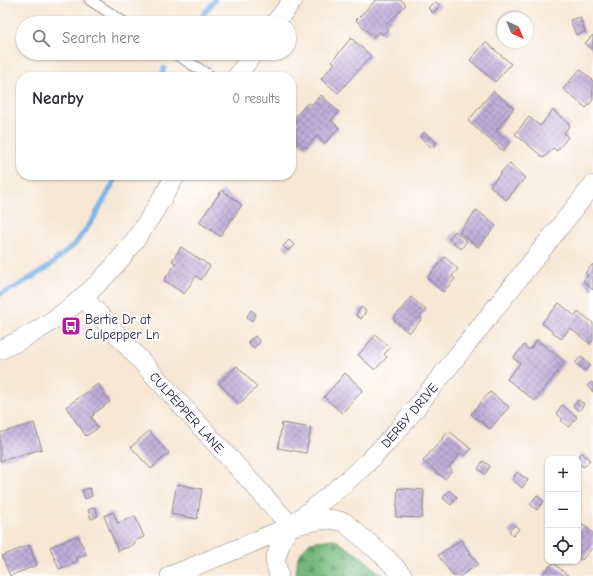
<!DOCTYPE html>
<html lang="en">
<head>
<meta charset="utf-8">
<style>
	body { margin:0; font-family:"Comic Neue",sans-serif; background:#f7f7f7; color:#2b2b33 }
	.controls { position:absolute; right:12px; bottom:12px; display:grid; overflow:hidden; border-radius:8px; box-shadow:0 1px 3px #0004 }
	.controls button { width:36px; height:36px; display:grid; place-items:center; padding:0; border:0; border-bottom:1px solid #e1e1e2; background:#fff; color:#2b2b33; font:20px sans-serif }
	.compass { position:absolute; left:497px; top:12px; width:36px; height:36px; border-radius:50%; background:#fff; box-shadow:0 1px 3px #0004; rotate:136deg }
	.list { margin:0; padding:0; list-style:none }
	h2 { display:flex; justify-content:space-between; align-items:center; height:52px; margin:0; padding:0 16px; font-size:17px }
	h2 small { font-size:13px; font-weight:400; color:#7c7c81 }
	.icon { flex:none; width:22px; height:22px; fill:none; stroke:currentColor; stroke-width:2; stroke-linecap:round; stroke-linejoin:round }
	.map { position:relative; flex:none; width:593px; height:576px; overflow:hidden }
	.search { position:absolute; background:#fff; box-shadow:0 1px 3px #0004; left:16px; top:16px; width:280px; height:44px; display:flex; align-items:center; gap:10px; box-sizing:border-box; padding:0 14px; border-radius:22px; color:#7c7c81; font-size:15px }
	.panel { position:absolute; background:#fff; box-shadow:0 1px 3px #0004; left:16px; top:72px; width:280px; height:108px; border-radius:16px }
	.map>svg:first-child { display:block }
</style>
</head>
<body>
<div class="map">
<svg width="593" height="576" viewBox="0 0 593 576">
	<defs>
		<pattern id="forest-firs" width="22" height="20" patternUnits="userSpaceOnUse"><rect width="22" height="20" fill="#73b77a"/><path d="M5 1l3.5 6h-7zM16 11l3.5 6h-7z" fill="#5e9465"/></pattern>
		<pattern id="building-cross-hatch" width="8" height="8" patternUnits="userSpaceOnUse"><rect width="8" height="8" fill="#beacd7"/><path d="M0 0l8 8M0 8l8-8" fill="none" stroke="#9a8cb0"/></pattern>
	</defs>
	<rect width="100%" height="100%" fill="#fff"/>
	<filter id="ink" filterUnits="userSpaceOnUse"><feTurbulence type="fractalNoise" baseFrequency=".025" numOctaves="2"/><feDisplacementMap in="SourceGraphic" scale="8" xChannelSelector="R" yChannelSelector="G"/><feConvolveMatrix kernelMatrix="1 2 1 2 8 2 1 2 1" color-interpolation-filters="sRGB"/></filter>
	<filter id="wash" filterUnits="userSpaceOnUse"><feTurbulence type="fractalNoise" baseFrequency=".012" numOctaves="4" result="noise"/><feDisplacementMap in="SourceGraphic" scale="16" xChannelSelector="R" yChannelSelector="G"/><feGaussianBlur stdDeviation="0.9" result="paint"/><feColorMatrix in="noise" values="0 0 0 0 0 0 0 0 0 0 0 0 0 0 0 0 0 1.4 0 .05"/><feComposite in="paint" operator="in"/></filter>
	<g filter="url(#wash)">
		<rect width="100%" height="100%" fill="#f7e7d4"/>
		<path fill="url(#forest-firs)" stroke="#4a6c5a" d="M334,539l31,21 18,16h-87l2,-20 12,-14z"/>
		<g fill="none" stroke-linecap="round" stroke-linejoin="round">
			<path stroke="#75aee5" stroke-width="5" d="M197,23l18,-23
				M162,77l2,-9
				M0,294l16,-7 31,-19 28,-24 17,-23 26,-46"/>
		</g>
		<g id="blocks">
			<path fill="url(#building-cross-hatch)" d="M376,0h25l5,5 -21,21 3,3 -6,6 -3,-4 -6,6 -17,-17z
				M435,1l5,5 -7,7 -5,-5z
				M580,17l5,15 -9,3 -6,-15z
				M593,35v15l-8,-7z
				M351,38l20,18 -33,37 -17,-14 14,-16 -3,-2z
				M486,42l25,22 -16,18 -25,-22z
				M580,69l13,12v19l-7,8 -23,-19z
				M493,91l21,17 -18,22 14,12 -7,9 -35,-30z
				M321,95l18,17 -8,8 8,8 -15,16 -7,-8 -11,12 -15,-13v-6l7,-7 -4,-4 14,-15 3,2z
				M553,110l17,15 -6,8 4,4 -11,14 -4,-3 -9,10 -29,-24 14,-17 11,9z
				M424,132l13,11 -5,5 -12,-11z
				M509,163l16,15 -19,22 -16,-14z
				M222,190l20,15 -22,31 -21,-14z
				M477,210l19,16 -18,21 -19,-15z
				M455,231l12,10 -6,8 -12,-10z
				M289,240l5,5 -6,6 -5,-5z
				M181,247l29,19 -9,14 -5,-4 -12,18 -20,-14 12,-17 -4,-2z
				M445,257l13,12 -6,7 3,3 -12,13 -16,-14z
				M593,264v26l-10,-9 5,-6 -3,-2z
				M411,297l15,13 -6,7 2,2 -13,14 -16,-14z
				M559,303l16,13 3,-5 15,12v17l-3,4 -20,-16 -9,11 -19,-16z
				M361,307l5,4 -5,8 -5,-4z
				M251,310l5,4 -4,7 -5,-4z
				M376,335l14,13 -6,6 3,3 -12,13 -17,-15z
				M255,336l5,6 -6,6 -6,-6z
				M537,340l28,22 -30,39 -28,-22 13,-16 -7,-5 11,-13 5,5z
				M581,357l9,8 -5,6 -10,-8z
				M237,366l20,21 -18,17 -21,-21z
				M345,373l18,17 -21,23 -18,-16z
				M591,382l2,1v9l-6,-6z
				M98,384l12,18 -17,12 1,1 -3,2 7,11 -12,8 -20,-29z
				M490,392l19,15 -19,22 -19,-15z
				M578,400l6,4 -5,7 -6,-5z
				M562,405l15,12 -8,10 -8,-6 2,-2 -7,-6z
				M34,423l8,26 -42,12v-28z
				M282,423l29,5 -5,25 -28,-5z
				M149,431l20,22 -18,16 -20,-22z
				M449,431l22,18 -6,7 -4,-3 -12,14 3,3 -7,9 -22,-18z
				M582,453l8,7 -6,7 -6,-4 -1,-4z
				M483,461l7,5 -5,8 -7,-5z
				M517,472l11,8 -6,8 -10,-9z
				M177,484l25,5 -5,30 -26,-5z
				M90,488l2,8 -7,3 -3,-9z
				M398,488l26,2 -2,28 -26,-1z
				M449,490l8,7 -6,8 -8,-7z
				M537,495l7,6 -7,9 -7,-6z
				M95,507l3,9 -7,3 -3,-9z
				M113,512l5,11 17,-7 9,21 -10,4 1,3 -17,7 -14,-35z
				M515,525l4,4 -6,7 -4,-5z
				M583,525l10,8v14l-11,13 -4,-4v-25z
				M78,535l8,19 -9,4 1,3 -19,8 -9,-22z
				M461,540l17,24 -17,12h-8l-15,-21z
				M29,545l8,20 -27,11 -8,-20z
				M553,563l16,13h-28z"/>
		</g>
	</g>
	<g filter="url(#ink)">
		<use href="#blocks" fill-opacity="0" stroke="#8c8488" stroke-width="1"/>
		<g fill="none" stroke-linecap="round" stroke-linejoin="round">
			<defs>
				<path id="lane" d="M90,0l35,23
					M174,53l38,24"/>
				<path id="street" d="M275,23l18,-23
					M237,77l16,-24
					M83,297l208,229
					M0,350c55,-25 102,-63 137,-113 14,-19 26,-41 39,-62
					M170,576l72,-29 49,-21 45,-36 30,-26 27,-28 22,-27 178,-224
					M279,576l-4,-16 7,-21 9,-13 29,-6 10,-1 14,3 42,36 17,18"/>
			</defs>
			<use href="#lane" stroke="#8c8488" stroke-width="12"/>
			<use href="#street" stroke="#8c8488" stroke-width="20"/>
			<use href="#lane" stroke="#fff" stroke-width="10"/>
			<use href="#street" stroke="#fff" stroke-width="19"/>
		</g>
	</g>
	<defs>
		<symbol id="bus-square" viewBox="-11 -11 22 22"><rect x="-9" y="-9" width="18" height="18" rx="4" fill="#b5179e" stroke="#fff"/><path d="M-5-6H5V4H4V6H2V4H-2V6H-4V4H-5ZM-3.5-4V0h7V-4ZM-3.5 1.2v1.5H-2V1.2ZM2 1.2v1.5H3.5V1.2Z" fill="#fff"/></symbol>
	</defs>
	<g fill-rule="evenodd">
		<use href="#bus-square" x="60" y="315" width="22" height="22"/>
	</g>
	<g text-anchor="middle" stroke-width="4" stroke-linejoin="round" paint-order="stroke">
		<g font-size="13" fill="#22223b" stroke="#fff" text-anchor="start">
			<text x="85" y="324">Bertie Dr at<tspan x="85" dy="15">Culpepper Ln</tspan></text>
		</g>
		<g font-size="13" fill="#22223b" stroke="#fff">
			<text transform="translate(187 412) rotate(48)" y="5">CULPEPPER LANE</text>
			<text transform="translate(409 415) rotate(-50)" y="5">DERBY DRIVE</text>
		</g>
	</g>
</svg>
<div class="controls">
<button>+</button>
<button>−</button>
<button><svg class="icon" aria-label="locate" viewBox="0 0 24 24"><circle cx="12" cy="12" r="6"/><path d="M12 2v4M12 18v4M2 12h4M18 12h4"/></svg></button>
</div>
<svg class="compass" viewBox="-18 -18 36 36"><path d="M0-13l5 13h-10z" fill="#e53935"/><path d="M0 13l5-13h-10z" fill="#7c7c81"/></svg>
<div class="search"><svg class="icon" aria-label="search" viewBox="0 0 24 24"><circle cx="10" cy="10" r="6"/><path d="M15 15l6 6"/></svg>Search here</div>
<section class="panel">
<h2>Nearby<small>0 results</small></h2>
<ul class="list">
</ul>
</section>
</div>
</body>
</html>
